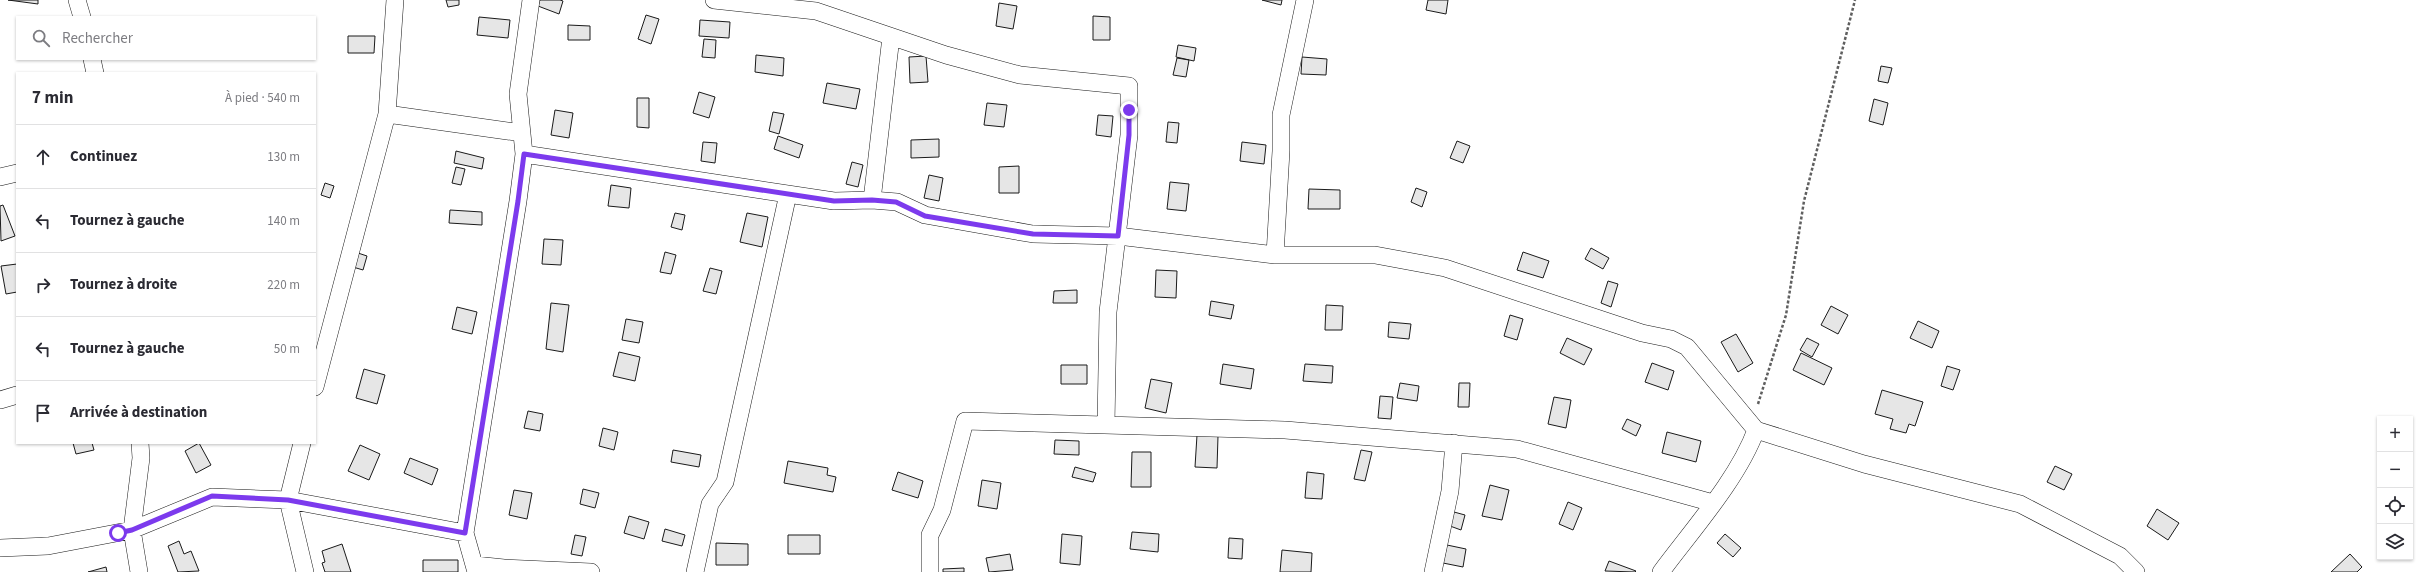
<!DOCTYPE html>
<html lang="fr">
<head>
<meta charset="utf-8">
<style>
	body { margin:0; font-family:"Source Sans 3",sans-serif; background:#f7f7f7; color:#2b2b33 }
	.controls { position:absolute; right:12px; bottom:12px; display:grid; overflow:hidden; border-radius:0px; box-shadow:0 1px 3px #0004 }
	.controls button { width:36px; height:36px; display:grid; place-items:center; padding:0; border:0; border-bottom:1px solid #e1e1e2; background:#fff; color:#2b2b33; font:20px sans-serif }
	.stop { position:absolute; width:12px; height:12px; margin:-9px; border:3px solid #7c3aed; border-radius:50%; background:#fff }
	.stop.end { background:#7c3aed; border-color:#fff; box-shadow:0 1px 4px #0008 }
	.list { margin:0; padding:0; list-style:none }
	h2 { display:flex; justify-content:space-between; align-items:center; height:52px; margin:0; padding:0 16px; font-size:17px }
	h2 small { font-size:13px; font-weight:400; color:#7c7c81 }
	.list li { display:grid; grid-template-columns:26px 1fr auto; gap:12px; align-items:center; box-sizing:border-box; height:64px; padding:0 16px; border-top:1px solid #e1e1e2 }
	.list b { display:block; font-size:15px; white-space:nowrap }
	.list em { font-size:13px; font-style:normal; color:#7c7c81 }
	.icon { flex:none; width:22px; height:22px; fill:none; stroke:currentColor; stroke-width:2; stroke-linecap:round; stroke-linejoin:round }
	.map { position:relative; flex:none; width:2425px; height:572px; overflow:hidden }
	.search { position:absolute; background:#fff; box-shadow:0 1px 3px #0004; left:16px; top:16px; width:300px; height:44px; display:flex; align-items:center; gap:10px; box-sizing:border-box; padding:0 14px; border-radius:0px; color:#7c7c81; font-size:15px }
	.panel { position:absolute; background:#fff; box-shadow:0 1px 3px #0004; left:16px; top:72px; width:300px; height:372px; border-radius:0px }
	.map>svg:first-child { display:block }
</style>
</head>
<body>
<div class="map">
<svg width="2425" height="572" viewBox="0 0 2425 572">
	<rect width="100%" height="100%" fill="#fff"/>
	<path fill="#e6e6e6" stroke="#1a1a1a" d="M8,0h30v4z
		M446,0h13v5l-11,2z
		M540,0h20l3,1 -4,13 -21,-8z
		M1262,0h20l-1,5z
		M1428,0h20l-2,14 -20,-4z
		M999,3l18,3 -4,23 -17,-3z
		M646,15l13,4 -8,25 -13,-5z
		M1093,16l17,1v23h-17z
		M479,17l31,3 -2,18 -31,-3z
		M700,20l30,2 -1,16 -30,-2z
		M568,25l22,1v14h-22z
		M348,36h27l-1,17h-26z
		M704,39l12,1 -1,18 -13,-1z
		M1178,45l18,3 -2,13 -18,-4z
		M756,55l28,3 -1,18 -28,-4z
		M926,56l2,26 -18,1 -1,-26z
		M1302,57l25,2 -1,16 -25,-1z
		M1177,58l12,2 -3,17 -13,-2z
		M1881,66l11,2 -4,15 -10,-2z
		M827,83l33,6 -4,20 -33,-6z
		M699,92l16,5 -6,21 -16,-5z
		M637,98h12v30l-12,-1z
		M1874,99l14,4 -5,22 -14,-4z
		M987,103l20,2 -3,22 -20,-2z
		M555,110l18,3 -4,25 -18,-3z
		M773,112l11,2 -5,20 -10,-3z
		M1098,115l15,1 -2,21 -15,-2z
		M1168,122l11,1 -2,20 -11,-1z
		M778,136l25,9 -4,13 -25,-9z
		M939,139v18l-28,1v-18z
		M1457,141l13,5 -7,17 -13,-5z
		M703,142l14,1 -2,20 -14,-2z
		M1242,142l24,3 -2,19 -24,-3z
		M456,151l28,7 -2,11 -28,-6z
		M852,162l11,3 -5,22 -12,-3z
		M1019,166v27h-20v-26z
		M456,167l9,2 -4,16 -9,-2z
		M929,175l14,3 -4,23 -15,-3z
		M1170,182l19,2 -3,27 -19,-2z
		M325,183l9,3 -4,12 -9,-3z
		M611,185l20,3 -2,20 -21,-2z
		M1416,188l11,4 -5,15 -11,-5z
		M1309,189l31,1v19h-32z
		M3,205l12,31 -14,5 -1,-35z
		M450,210l32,2v13l-33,-2z
		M675,213l10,2 -3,15 -11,-3z
		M747,213l21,4 -6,30 -22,-5z
		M544,239l19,1 -2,25 -19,-1z
		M1591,248l18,10 -6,11 -18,-10z
		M665,252l11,3 -5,19 -11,-2z
		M1523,252l26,9 -6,17 -26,-8z
		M358,253l9,3 -4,14 -10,-3z
		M17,264v28l-11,2 -5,-28z
		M710,268l12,3 -6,23 -13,-3z
		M1156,270l21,1 -1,27 -21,-1z
		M1608,281l10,3 -7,23 -10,-4z
		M1077,290v13h-24l1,-12z
		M1211,301l23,4 -3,14 -22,-4z
		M551,303l18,2 -6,47 -17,-3z
		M1326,305l17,1 -1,24h-17z
		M1831,306l17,9 -10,19 -17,-9z
		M457,307l20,5 -5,22 -20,-5z
		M1510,315l13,4 -6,21 -13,-4z
		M626,319l17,3 -4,21 -17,-3z
		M1918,321l21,10 -7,17 -22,-10z
		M1389,322l22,2 -2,15 -21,-2z
		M1736,334l17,29 -15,9 -17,-30z
		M1567,338l25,11 -8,16 -24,-12z
		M1807,338l12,6 -7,13 -12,-7z
		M619,352l21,5 -5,24 -22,-5z
		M1801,353l31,15 -8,17 -31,-15z
		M1652,363l22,8 -6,19 -23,-8z
		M1223,364l31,5 -3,20 -31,-5z
		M1305,364l28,2 -1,17 -29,-2z
		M1061,365h26v19h-26z
		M1947,366l13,4 -7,20 -12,-4z
		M364,369l21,6 -8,29 -21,-6z
		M1151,379l21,4 -6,30 -21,-5z
		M1400,383l19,3 -2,15 -20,-3z
		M1459,383h11l-1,24h-11z
		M1882,390l41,12 -8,24 -6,-2 -3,9 -16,-4 3,-10 -18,-5z
		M1380,396l13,1 -2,22 -13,-1z
		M1554,397l17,3 -5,28 -18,-4z
		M528,411l15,3 -3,17 -16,-3z
		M1627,419l14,6 -5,11 -14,-7z
		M603,428l15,4 -4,18 -15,-4z
		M1667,432l34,9 -5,21 -34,-9z
		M1197,435l21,1 -1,32 -22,-1z
		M1055,440l24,1v14l-25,-1z
		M73,443h19l2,7 -18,4z
		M199,443l12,22 -15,8 -11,-22z
		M360,445l20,9 -11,26 -21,-9z
		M673,450l28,5 -2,12 -28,-5z
		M1361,450l11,2 -7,29 -11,-2z
		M1132,452h19v35h-20z
		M410,458l28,11 -6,16 -28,-12z
		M788,461l40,7 -1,7 9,2 -3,15 -49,-9z
		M2055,466l17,8 -8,16 -17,-8z
		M1075,467l21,6 -3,9 -21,-5z
		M898,472l25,9 -5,17 -26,-8z
		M1307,472l17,2 -2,25 -17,-1z
		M982,480l19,3 -4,26 -19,-3z
		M1490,485l19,5 -7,30 -20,-4z
		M583,489l16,4 -4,15 -15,-4z
		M514,490l18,3 -5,26 -18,-4z
		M1568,502l14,6 -9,22 -14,-6z
		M2157,509l22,14 -11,17 -21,-14z
		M1454,512l11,3 -4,15 -11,-4z
		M629,516l20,6 -5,17 -20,-6z
		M665,529l20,6 -3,11 -20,-5z
		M1132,532l27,2 -1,18 -28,-3z
		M1062,534l20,2 -2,29 -20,-2z
		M1725,534l16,14 -8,9 -16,-14z
		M575,535l11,2 -4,19 -11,-2z
		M788,535h32v19h-32z
		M1229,538l14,1 -1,20 -14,-1z
		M179,541l5,13 7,-3 8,20 -21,1 -10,-26z
		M716,543l32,1v21h-32z
		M342,544l9,28h-26l-3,-9 3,-1 -3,-11z
		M1447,545l19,4 -3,18 -20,-4z
		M1282,550l30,3 -1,19h-31z
		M1010,554l3,16 -24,2 -3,-14z
		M2350,554l12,13 -5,5h-26z
		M423,560h35v12h-35z
		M1609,561l27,10 -1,1 -30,-1z
		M106,567l1,5h-19z
		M964,568v4h-21v-3z"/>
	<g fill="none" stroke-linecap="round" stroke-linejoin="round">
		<defs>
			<path id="minor" d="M77,0l5,17
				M714,0l102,11 130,44 74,20 109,11v49l-21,177 -2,112
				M92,59l3,14
				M387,114l135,19
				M524,154l310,47 38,-1 25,2 28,13 108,19 85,2 157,19h100l70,13 197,65 29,6 16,8 69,83 108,34 156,40 100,52 16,16
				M0,177l17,-4
				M872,200l19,-163
				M1275,255l6,-104v-36l24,-115
				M315,387l72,-273 8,-114
				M0,400l17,-5
				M302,443l-14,57 17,72
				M0,548l48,-2 84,-16 80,-33 76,3 177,33
				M475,565l29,3 87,4
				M139,572l-7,-42 9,-72 -1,-15
				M476,572l-11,-39 53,-332 6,-47 -6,-60 13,-94
				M695,572l15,-68 15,-22 63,-288
				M930,572v-37l12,-25 23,-89 320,9 232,19 196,54
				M1433,572l17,-81 4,-48
				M1661,572c31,-42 77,-93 95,-142"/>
		</defs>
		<use href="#minor" stroke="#1a1a1a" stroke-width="18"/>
		<path stroke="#5f5f5f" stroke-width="2.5" stroke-dasharray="3 2" stroke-linecap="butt" d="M1758,404l28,-89 18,-114 51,-201"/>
		<use href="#minor" stroke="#fff" stroke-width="17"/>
	</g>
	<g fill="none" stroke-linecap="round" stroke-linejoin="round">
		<path stroke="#7c3aed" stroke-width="5" d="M118,533l14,-3 80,-34 76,4 177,33 53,-332 6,-47 310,47 38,-1 24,2 29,14 108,18 85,2 11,-101v-25"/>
	</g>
</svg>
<div class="controls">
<button>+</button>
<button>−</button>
<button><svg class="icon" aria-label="locate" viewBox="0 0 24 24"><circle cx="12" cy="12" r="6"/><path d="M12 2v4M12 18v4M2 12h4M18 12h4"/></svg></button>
<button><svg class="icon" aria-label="layers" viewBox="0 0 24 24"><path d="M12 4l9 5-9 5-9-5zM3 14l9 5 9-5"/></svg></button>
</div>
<div class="stop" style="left:118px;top:533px"></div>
<div class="stop end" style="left:1129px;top:110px"></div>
<div class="search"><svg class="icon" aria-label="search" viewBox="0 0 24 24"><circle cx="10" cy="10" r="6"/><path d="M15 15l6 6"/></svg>Rechercher</div>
<section class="panel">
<h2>7 min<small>À pied · 540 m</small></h2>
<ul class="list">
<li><svg class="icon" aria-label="ahead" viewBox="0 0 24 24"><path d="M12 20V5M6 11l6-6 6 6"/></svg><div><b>Continuez</b></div><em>130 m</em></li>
<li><svg class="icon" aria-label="left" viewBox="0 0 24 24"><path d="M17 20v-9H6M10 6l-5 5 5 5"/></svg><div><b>Tournez à gauche</b></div><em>140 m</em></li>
<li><svg class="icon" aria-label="right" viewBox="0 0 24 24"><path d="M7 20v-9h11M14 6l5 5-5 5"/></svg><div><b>Tournez à droite</b></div><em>220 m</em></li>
<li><svg class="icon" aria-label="left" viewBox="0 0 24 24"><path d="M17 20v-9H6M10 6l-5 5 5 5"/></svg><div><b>Tournez à gauche</b></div><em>50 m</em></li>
<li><svg class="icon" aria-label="arrive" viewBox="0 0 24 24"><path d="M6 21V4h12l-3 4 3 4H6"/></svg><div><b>Arrivée à destination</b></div></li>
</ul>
</section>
</div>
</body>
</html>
